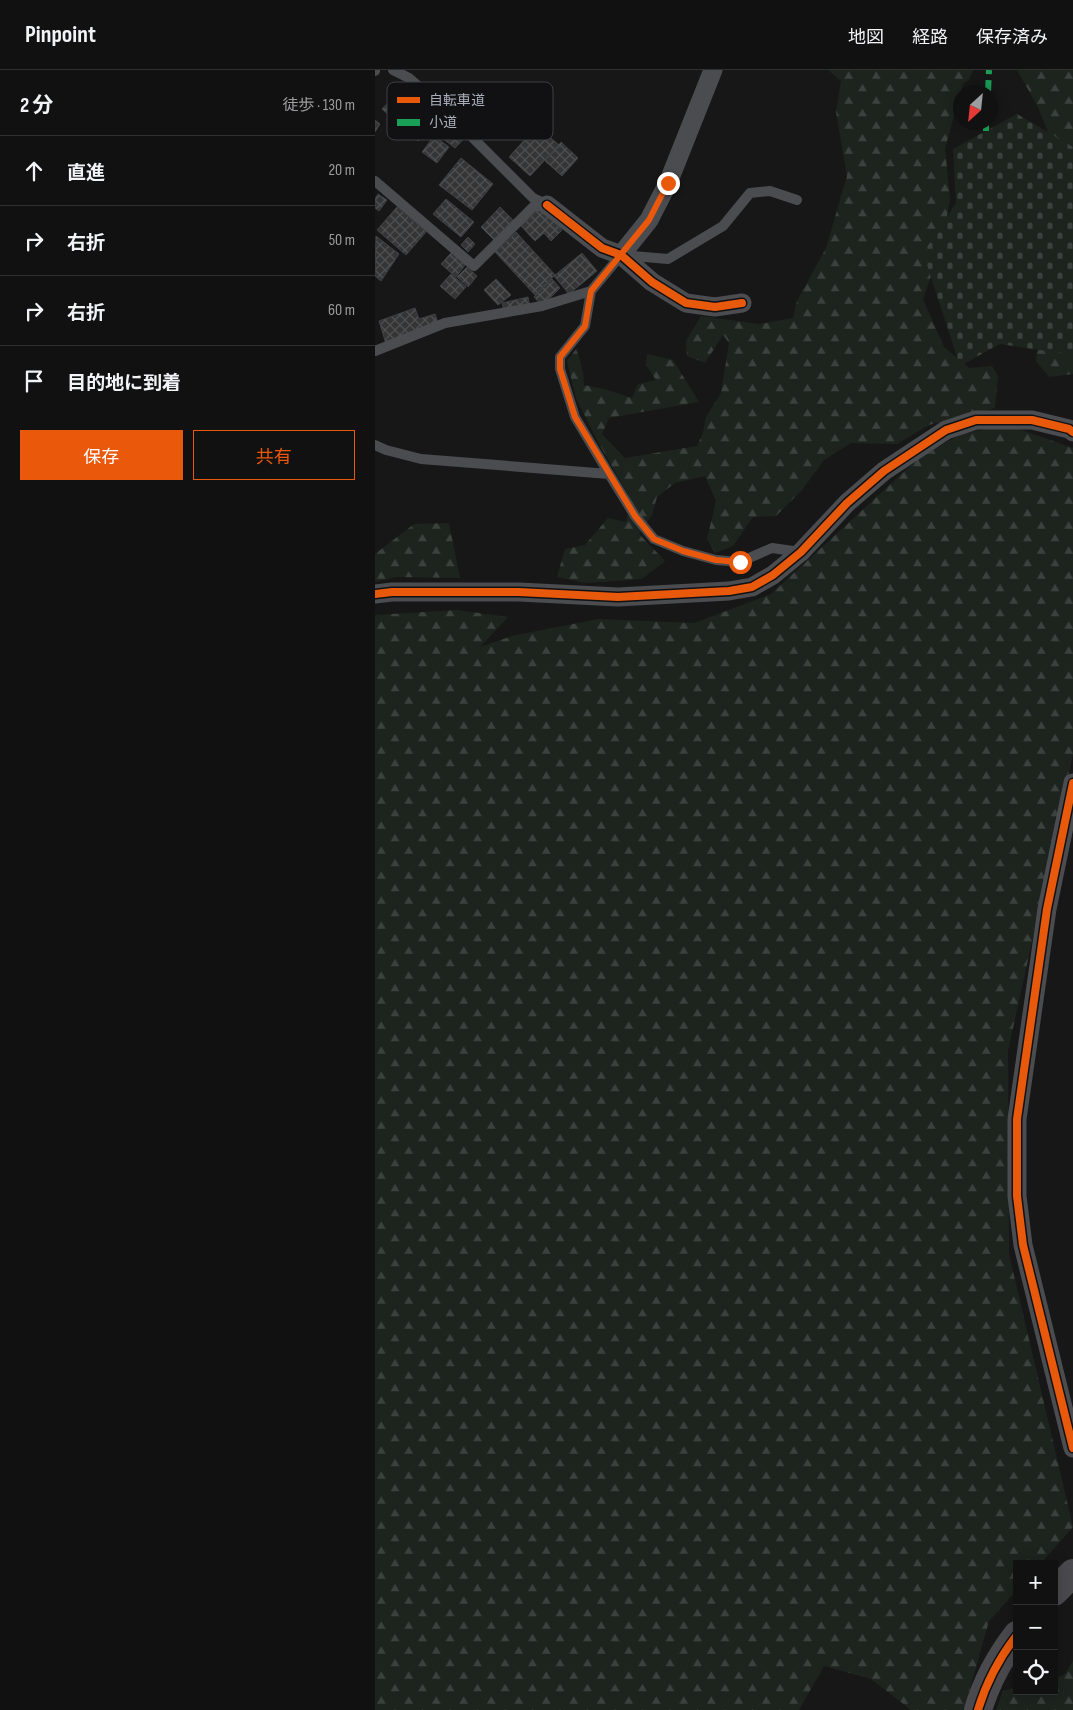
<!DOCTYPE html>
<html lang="ja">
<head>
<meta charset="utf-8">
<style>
	body { margin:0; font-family:"Sofia Sans Condensed","Noto Sans JP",sans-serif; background:#1a1a1a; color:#f1f3f6 }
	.controls { position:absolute; right:15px; bottom:15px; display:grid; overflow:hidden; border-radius:0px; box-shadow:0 2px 12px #0003 }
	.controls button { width:45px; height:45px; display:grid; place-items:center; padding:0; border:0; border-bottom:1px solid #303131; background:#111; color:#f1f3f6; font:25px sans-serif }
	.compass { position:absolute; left:578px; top:15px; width:45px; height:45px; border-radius:50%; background:#111; box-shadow:0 2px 12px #0003; rotate:207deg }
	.stop { position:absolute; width:15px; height:15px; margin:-11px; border:4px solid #ea580c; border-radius:50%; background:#fff }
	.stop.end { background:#ea580c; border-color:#fff; box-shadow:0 1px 5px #0008 }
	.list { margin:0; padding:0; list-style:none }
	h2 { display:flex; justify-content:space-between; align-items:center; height:65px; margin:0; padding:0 20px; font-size:21px }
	h2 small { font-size:16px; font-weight:400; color:#9c9d9f }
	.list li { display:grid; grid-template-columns:32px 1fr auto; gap:15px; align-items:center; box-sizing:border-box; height:70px; padding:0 20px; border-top:1px solid #303131 }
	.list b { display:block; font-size:19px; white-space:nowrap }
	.list em { font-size:16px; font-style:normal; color:#9c9d9f }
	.actions { display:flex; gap:10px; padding:15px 20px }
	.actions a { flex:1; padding:11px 0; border:1px solid #ea580c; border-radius:0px; text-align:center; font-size:18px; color:#ea580c }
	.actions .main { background:#ea580c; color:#fff }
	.icon { flex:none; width:28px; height:28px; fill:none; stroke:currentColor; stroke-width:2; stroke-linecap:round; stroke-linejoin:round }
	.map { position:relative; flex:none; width:698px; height:1640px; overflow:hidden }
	header { display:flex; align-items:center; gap:30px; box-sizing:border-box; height:70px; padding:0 25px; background:#111; border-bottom:1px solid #303131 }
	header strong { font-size:24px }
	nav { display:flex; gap:28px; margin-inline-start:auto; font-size:18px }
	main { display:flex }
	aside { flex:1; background:#111 }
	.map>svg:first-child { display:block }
</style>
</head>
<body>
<header>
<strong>Pinpoint</strong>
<nav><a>地図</a><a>経路</a><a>保存済み</a></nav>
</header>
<main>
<aside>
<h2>2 分<small>徒歩 · 130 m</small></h2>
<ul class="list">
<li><svg class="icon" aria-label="ahead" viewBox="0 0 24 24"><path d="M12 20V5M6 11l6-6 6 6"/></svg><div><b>直進</b></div><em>20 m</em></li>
<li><svg class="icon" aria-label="right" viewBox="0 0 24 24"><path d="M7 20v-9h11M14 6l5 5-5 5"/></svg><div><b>右折</b></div><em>50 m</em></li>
<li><svg class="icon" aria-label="right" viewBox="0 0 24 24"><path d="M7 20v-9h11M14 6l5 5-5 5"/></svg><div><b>右折</b></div><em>60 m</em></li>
<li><svg class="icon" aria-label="arrive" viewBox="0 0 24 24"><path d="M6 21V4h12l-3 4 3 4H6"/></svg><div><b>目的地に到着</b></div></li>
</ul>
<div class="actions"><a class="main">保存</a><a>共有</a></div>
</aside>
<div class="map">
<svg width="698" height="1640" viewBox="0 0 698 1640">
	<defs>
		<pattern id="forest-firs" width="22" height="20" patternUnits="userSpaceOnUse" patternTransform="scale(1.25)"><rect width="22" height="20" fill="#1d241e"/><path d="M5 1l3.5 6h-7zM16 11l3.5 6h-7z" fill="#3b413d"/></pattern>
		<pattern id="cemetery-stones" width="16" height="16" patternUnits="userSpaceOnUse" patternTransform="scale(1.25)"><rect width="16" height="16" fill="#1d241e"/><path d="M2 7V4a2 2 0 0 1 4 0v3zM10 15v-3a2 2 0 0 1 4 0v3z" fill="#3b413d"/></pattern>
		<pattern id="building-cross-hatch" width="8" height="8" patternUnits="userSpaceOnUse" patternTransform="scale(1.25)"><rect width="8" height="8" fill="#353536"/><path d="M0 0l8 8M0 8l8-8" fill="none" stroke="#4f5051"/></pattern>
	</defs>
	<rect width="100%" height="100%" fill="#171717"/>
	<path fill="url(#forest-firs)" d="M453,0h145l-4,10 -6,4 -18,64 5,51 -8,46 -19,54 21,48 25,21 23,-2 6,10 -3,32 -66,17 -32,19 -46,-1 -27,17 -22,30 -26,26 -23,1 -20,29 -18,7 -8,-14 9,-38 -11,-25 -30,7 -18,14 -5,18 -13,19 26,27 -23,18 -56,4 -29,-6 8,-28 20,-4 23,-27 18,4 5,-22 -33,-58 -22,-44 -9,-37 10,-13 6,25 1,12 20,4 28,9 6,-14 18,-4 -10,-15 1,-11 26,6 26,42 -90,16 -7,16 23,24 72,-12 6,-13 3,-16 15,-24 8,-50 -6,-8 -18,28 -18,-7 -1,-15 15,-25 58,8 34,-6 4,-17 29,-53 21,-72 -11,-64 5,-31z
		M642,0h56v84l-20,-9 -15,-38z
		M698,268v36l-24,3 -13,-16 2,-17z
		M635,356l63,22v306l-65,297 1,203 64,273 -33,37h-23v26l-28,31 -25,89h-53l-40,-31 -47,-13 -25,44h-424v-1095l82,-5 51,7 -28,30 32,-11 86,-17 96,4 77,-29 148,-136 44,-25z
		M74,453l11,55 -63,-1 -22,5v-28l39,-30z
		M698,1591v49h-77l7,-19 14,-4v4h37v-13l10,-3z"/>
	<path fill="url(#cemetery-stones)" d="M642,44l56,33v208l-73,-11 -40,22 -37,-113 33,-50 -3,-54z"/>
	<path fill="url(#building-cross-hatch)" stroke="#3f4043" d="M27,18l35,32 -19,21 -36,-32z
		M76,47l18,16 -14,15 -18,-14z
		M0,50l5,4 -5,8z
		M162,56l22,19 -29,31 -21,-19z
		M59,66l15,11 -12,16 -15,-11z
		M186,72l17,16 -16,18 -17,-15z
		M86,88l32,26 -21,26 -33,-25z
		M3,124l9,6 -8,11 -4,-3v-9z
		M71,129l28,23 -13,15 -28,-23z
		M22,137l29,25 -20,23 -29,-25z
		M125,137l14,14 -19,20 -14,-14z
		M166,137l21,23 -11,11 -7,-8 -9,8 -14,-15z
		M141,162l40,44h-2l-19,19 -40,-43z
		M1,166l23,18 -18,27 -6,-5z
		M93,167l7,7 -7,8 -7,-7z
		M76,183l14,12 -9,12 -15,-13z
		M207,183l15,18 -28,23 -15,-18z
		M92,197l10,9 -9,11 -11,-10z
		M76,204l15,13 -11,12 -15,-13z
		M121,209l15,16 -13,10 -14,-15z
		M177,209l8,9 -18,18 -8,-9z
		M153,227l2,11 -25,6 -3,-11z
		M40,238l4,11 16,-5 4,12 -53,18 -7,-23z"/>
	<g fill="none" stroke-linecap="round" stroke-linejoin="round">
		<path stroke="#4b4c50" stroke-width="10" d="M18,0l16,8 31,27 93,93 13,6
			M0,1v-1
			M0,111l99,85 59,-59 14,-2
			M422,130l-27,-9 -20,2 -27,33 -55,33 -47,-4 -30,36 -6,35 -25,31v12l15,48 34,57 26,42 19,23 29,12 33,9 24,2 32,-14 28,4
			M0,281l70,-28 97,-17 49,-15
			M0,375l11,5 35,9 188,15"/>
		<path stroke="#4b4c50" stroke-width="19" d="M172,135l55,43 19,7 31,27 34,21 29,4 27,-4
			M246,185l28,-35 19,-37 45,-113
			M0,524l17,-2h127l99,5 111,-6 23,-4 21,-12 28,-23 46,-49 37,-32 62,-41 30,-10h56l37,9 4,3
			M698,713l-26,126 -30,210v77l6,49 50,203"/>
		<path stroke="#4a4a4e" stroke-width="28" d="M679,1522l19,-19
			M603,1640c8,-27 22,-53 39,-75"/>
		<path stroke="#1a9f57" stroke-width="6" stroke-dasharray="12 6" stroke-linecap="butt" d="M613,22l1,-22
			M611,61v-9"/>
		<defs>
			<path id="cycleway" d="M172,135l55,43 19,7 31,27 34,21 29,4 27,-4
				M0,524l17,-2h127l99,5 111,-6 23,-4 21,-12 28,-23 46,-49 37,-32 62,-41 30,-10h56l37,9 4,3
				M698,713l-26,126 -30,210v77l6,49 50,203
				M603,1640c8,-27 22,-53 39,-75"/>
		</defs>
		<use href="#cycleway" stroke="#111113" stroke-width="11"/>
		<use href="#cycleway" stroke="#e8590c" stroke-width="8"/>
	</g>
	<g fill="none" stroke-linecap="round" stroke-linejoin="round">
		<path stroke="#ea580c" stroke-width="6" d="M293,113l-19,37 -58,71 -6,35 -25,31v12l15,48 60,99 19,23 29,12 33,9 24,2"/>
	</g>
	<rect x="12" y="12" width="166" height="58" rx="8" fill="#111113" stroke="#3e4045" stroke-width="1"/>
	<rect x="22" y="27" width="23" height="6" fill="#e8590c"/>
	<rect x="22" y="49" width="23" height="7" fill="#1a9f57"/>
	<g font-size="14" fill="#a8adb8">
		<text x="54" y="35">自転車道</text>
		<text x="54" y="57">小道</text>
	</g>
</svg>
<div class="controls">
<button>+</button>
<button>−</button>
<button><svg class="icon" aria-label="locate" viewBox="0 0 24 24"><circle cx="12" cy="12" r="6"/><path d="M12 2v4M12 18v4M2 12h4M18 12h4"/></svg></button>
</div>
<svg class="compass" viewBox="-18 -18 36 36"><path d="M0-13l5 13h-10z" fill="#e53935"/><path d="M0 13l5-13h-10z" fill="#9c9d9f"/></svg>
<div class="stop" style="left:365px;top:492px"></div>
<div class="stop end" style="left:293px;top:113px"></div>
</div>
</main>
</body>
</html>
